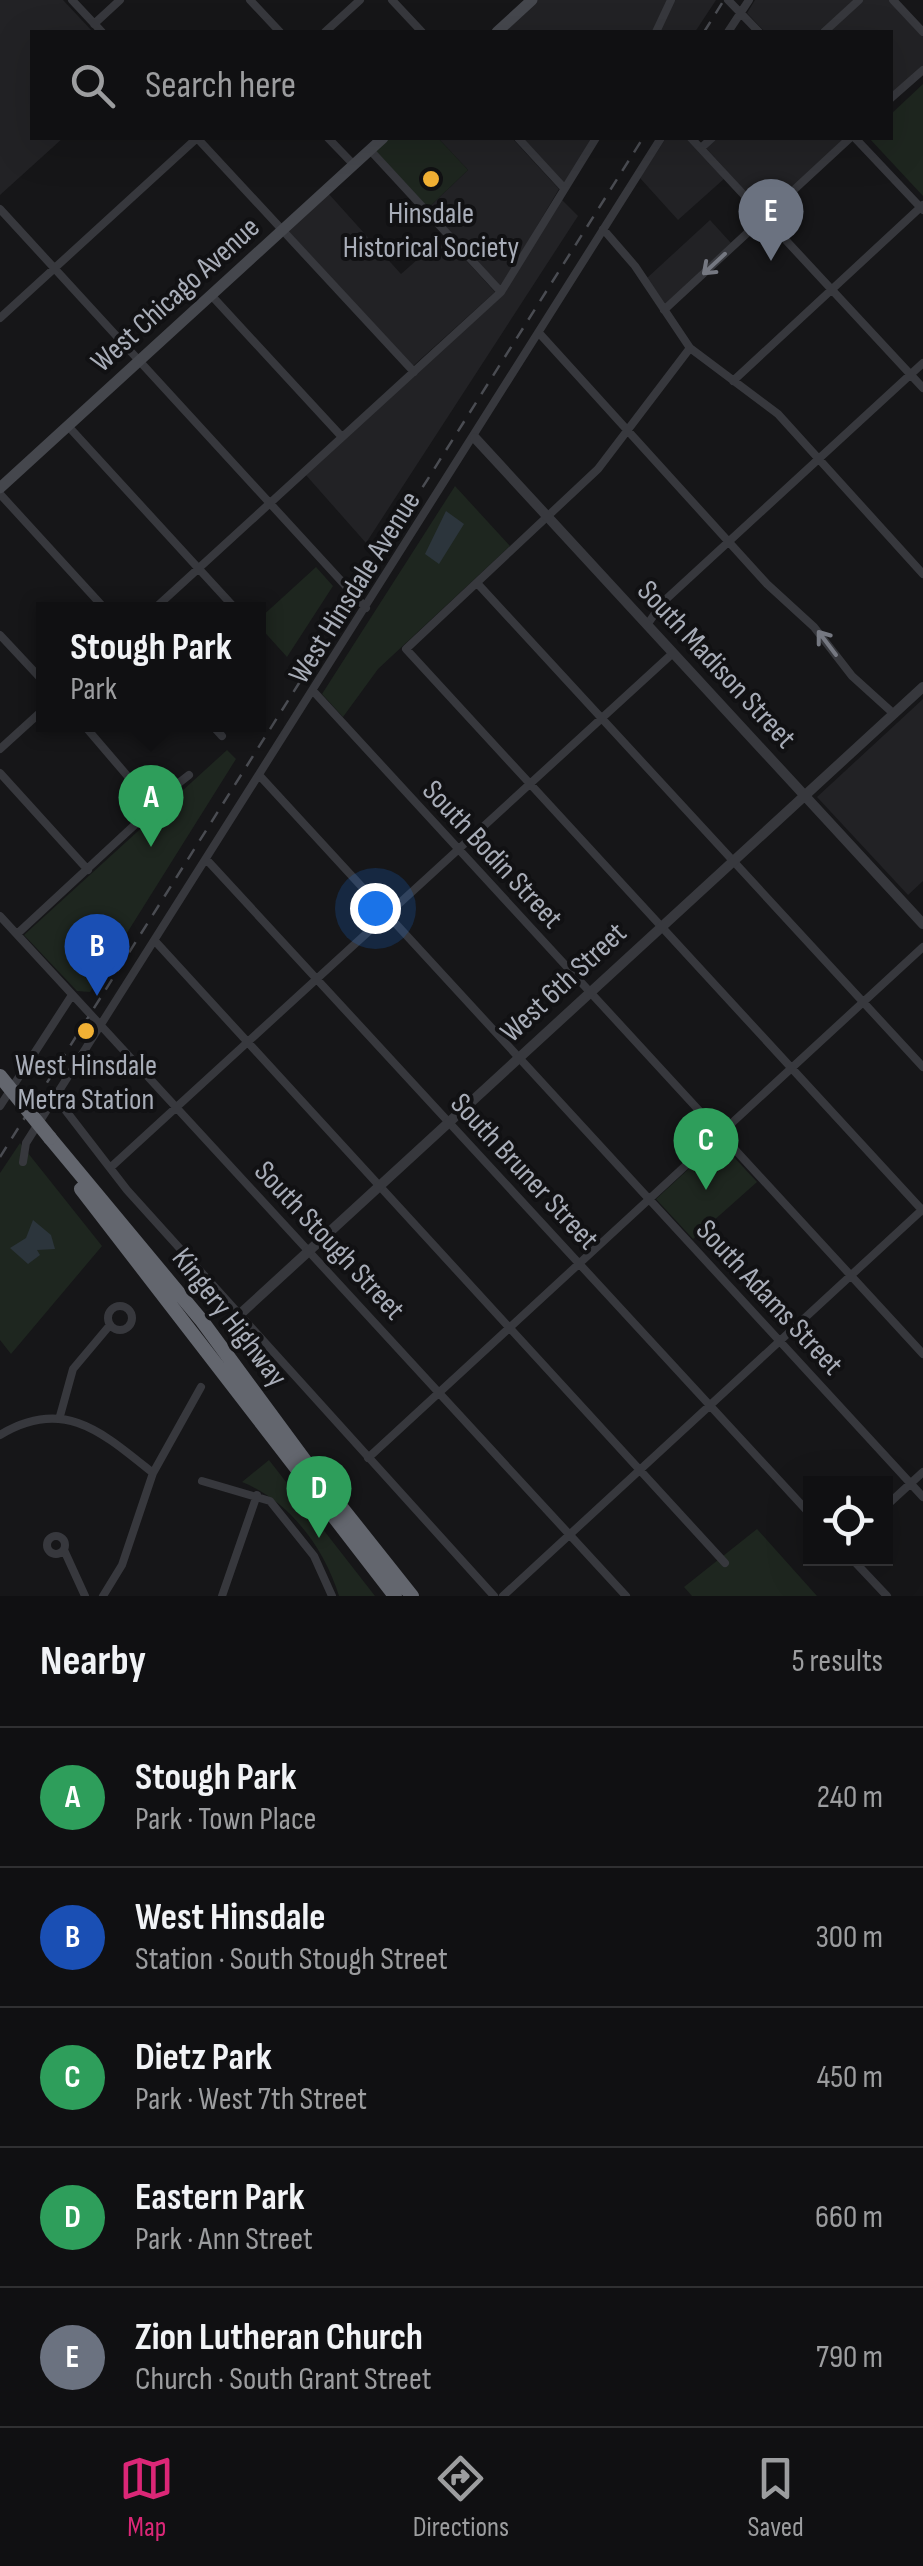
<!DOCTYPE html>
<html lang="en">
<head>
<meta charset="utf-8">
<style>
	body { margin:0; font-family:"Sofia Sans Condensed",sans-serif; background:#19191b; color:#f1f3f6 }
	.controls { position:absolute; right:30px; bottom:30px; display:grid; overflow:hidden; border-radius:0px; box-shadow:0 10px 40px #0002 }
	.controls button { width:90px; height:90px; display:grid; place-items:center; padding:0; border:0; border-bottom:2px solid #303032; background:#101012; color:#f1f3f6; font:50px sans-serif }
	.you { position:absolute; left:375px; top:908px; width:35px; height:35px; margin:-25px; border:8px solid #fff; border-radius:50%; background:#1a73e8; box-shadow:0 0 0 15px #1a73e833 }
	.badge { display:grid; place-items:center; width:65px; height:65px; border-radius:50%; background:#db2777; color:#fff; font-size:32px; font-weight:700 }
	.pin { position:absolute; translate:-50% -82px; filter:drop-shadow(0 2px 5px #0008) }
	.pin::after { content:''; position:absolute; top:52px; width:35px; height:30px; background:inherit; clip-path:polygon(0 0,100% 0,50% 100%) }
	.popup { position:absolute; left:36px; top:602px; width:230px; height:130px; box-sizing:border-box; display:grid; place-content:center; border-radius:0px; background:#101012; filter:drop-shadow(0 2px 8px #0005); font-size:32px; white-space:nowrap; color:#9c9d9f }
	.popup b { font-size:38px; color:#f1f3f6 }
	.popup::after { content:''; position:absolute; left:50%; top:100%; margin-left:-20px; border:20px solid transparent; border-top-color:#101012 }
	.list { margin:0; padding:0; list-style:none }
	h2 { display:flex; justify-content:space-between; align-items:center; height:130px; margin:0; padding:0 40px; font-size:42px }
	h2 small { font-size:32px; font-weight:400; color:#9c9d9f }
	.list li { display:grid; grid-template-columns:65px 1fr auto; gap:30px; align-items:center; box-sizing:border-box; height:140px; padding:0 40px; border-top:2px solid #303032 }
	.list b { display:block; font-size:38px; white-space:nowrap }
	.list p { margin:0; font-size:32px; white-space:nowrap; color:#9c9d9f }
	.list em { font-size:32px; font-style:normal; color:#9c9d9f }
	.icon { flex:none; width:55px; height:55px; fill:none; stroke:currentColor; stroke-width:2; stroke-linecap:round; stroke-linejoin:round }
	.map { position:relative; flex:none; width:923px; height:1596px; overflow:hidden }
	.search { position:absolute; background:#101012; box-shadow:0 10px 40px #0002; left:30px; right:30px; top:30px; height:110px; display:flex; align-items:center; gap:25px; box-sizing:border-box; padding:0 35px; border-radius:0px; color:#9c9d9f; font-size:38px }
	.sheet { height:830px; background:#101012 }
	nav { display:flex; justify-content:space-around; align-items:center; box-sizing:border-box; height:140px; border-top:2px solid #303032; background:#101012; font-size:28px; color:#9c9d9f }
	nav a { display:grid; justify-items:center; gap:5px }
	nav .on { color:#db2777 }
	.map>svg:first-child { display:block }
</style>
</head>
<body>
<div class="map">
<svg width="923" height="1596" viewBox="0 0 923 1596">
	<rect width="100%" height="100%" fill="#161618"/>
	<path fill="#222225" d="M0,0h63l30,32h-61v106h31l-63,57z
		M536,0h132l-15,32h-152z
		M674,0h42l-21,32h-37z
		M755,0h99l-36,32h-53l-18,-19z
		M863,0h26l34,37v31l-32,30 -1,-66h-62z
		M438,138h74l47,51 -58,98 -73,-79 40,-38z
		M523,138h70l-29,45z
		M666,138h21l38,40 -47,42 -38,-42z
		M716,138h132l-82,76 -61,-67z
		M328,193l73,81 43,-38 51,56 -82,74 -126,-136z
		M560,198l18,18 -212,327 -61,-69 197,-178z
		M710,220l21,23 -66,61 -18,-26z
		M923,699v182l-15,14 -91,-98z"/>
	<path fill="#1e261f" d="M923,84v112l-54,-58h21l1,-24z
		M388,138h50l30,32 -40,38 -53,-58z
		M455,486l55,60 -132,123 -35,48 -21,-23z
		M316,567l17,19 -46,71 -28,-31v-7z
		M227,750l9,9 -146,233 -13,-1 -53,-56z
		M719,1141l38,41 -64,57 -37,-40z
		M20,1143l82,103 -91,108 -11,-14v-167z
		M269,1460l106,136h-36c-15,-49 -50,-95 -97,-114z
		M757,1529l60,67h-125l-8,-9z"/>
	<path fill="#2c353c" d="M446,511l18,13 -25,40 -14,-10z
		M33,1220l18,15 4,14 -18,1 3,5 -12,9 -18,-16 16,-10z"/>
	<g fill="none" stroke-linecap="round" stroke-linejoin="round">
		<path stroke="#37383d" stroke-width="8" d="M72,0l30,32
			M250,0l30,32
			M392,0l30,32
			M728,0l31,32
			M893,0l30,32
			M94,24l26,-24
			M325,32l35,-32
			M656,32l15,-32
			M728,32l21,-32
			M824,32l35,-32
			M890,99l33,-29
			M197,138l217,234
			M328,138l26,27
			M518,138l46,50
			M691,138l232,250
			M855,138l68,72
			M701,148l11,-10
			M370,150l131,142
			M0,209l366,399
			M603,229l32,37 55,82 88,66 145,160
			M211,295l131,142
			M664,310l186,-172
			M0,318l197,-180
			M540,334l227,250 47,43 38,49 42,38
			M690,348l-92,121 -192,180 517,562
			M733,381l190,-176
			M68,426l164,179
			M0,494l106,116
			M477,583l446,484
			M153,610l348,-318 95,-154
			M647,625l16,-23 260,-239
			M0,635l44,47
			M315,693l608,661
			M211,724l11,12
			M0,749l44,-40
			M0,773l88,97
			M259,775l664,722
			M153,803l36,-28
			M206,859l604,655
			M0,916l626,680
			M17,934l137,-127 -71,-83
			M155,941l570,622
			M56,1098l71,92 367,406
			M0,1106l72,-111
			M23,1162l3,-19 635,-1005
			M110,1168l563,-515
			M108 1318a12 12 0 1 1 24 0a12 12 0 1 1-24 0Z
			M60,1416l13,-47 37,-44
			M0,1435c64,-39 103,-2 153,38
			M368,1458l555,-511
			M202,1481l68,20 44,55 18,40
			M886,1506l37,-34
			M47 1545a9 9 0 1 1 18 0a9 9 0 1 1-18 0Z
			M64,1550l21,46
			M852,1559l35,37
			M103,1596l19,-31 31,-92 48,-86
			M222,1596l35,-101
			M503,1596l420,-387"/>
		<path stroke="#37383d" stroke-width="10" d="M475,438l448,486
			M238,1316l685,-629"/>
		<path stroke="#45474d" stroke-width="11" d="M497,32l35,-32
			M0,488l383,-350"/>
		<path stroke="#63666e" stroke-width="14" d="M50,1138l152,183 109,148 101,127
			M81,1189l314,407"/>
		<path stroke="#4a4c52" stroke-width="2.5" stroke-dasharray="12 10" stroke-linecap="butt" d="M704,32l20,-32
			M0,1157l643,-1019"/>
		<path stroke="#63666e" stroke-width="14" d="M0,1076l50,62"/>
	</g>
	<defs><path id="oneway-shaft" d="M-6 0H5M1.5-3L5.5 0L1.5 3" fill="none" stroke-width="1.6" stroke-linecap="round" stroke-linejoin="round" transform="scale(2.5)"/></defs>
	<g stroke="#757881">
		<use href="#oneway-shaft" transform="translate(714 264) rotate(137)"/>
		<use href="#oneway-shaft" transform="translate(827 643) rotate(-127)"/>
	</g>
	<g fill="#f2b134" stroke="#111113" stroke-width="4">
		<circle cx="431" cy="179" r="10"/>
		<circle cx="86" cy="1031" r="10"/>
	</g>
	<g text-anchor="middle" stroke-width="8" stroke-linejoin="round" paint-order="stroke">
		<g font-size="30" fill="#a8adb8" stroke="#111113">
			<text x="431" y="223">Hinsdale<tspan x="431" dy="34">Historical Society</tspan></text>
			<text x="86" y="1075">West Hinsdale<tspan x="86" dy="34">Metra Station</tspan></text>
		</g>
		<g font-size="30" fill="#a8adb8" stroke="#111113">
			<text transform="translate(175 294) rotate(-42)" y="10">West Chicago Avenue</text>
			<text transform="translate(354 587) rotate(-58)" y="10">West Hinsdale Avenue</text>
			<text transform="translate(717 664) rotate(47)" y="10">South Madison Street</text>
			<text transform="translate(493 854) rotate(47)" y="10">South Bodin Street</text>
			<text transform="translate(563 982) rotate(-43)" y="10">West 6th Street</text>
			<text transform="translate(525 1171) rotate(47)" y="10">South Bruner Street</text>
			<text transform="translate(330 1240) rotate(47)" y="10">South Stough Street</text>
			<text transform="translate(770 1297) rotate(47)" y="10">South Adams Street</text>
			<text transform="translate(230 1317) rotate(52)" y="10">Kingery Highway</text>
		</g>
	</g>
</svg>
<div class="controls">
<button><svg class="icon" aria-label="locate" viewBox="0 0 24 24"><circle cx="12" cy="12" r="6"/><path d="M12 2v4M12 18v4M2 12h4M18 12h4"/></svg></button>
</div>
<div class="you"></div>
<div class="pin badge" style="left:151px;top:847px;background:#2e9e5b">A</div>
<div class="popup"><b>Stough Park</b>Park</div>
<div class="pin badge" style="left:97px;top:996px;background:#1a4fb4">B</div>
<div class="pin badge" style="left:706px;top:1190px;background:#2e9e5b">C</div>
<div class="pin badge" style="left:319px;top:1538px;background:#2e9e5b">D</div>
<div class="pin badge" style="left:771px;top:261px;background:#6b7280">E</div>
<div class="search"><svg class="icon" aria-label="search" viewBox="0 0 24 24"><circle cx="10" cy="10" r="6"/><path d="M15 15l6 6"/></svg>Search here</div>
</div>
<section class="sheet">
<h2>Nearby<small>5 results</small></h2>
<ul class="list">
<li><span class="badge" style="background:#2e9e5b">A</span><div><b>Stough Park</b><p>Park · Town Place</p></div><em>240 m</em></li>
<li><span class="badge" style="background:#1a4fb4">B</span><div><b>West Hinsdale</b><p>Station · South Stough Street</p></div><em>300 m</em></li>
<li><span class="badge" style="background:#2e9e5b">C</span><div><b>Dietz Park</b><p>Park · West 7th Street</p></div><em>450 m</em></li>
<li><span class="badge" style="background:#2e9e5b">D</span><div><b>Eastern Park</b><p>Park · Ann Street</p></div><em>660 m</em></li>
<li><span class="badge" style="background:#6b7280">E</span><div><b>Zion Lutheran Church</b><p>Church · South Grant Street</p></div><em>790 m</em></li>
</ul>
</section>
<nav>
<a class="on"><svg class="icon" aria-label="map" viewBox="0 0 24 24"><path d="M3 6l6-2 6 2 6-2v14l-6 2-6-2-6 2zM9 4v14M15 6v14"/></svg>Map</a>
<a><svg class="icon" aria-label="directions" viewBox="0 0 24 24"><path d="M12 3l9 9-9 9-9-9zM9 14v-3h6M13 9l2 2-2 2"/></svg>Directions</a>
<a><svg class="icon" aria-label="saved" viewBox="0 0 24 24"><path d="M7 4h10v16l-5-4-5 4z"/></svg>Saved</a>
</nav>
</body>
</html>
